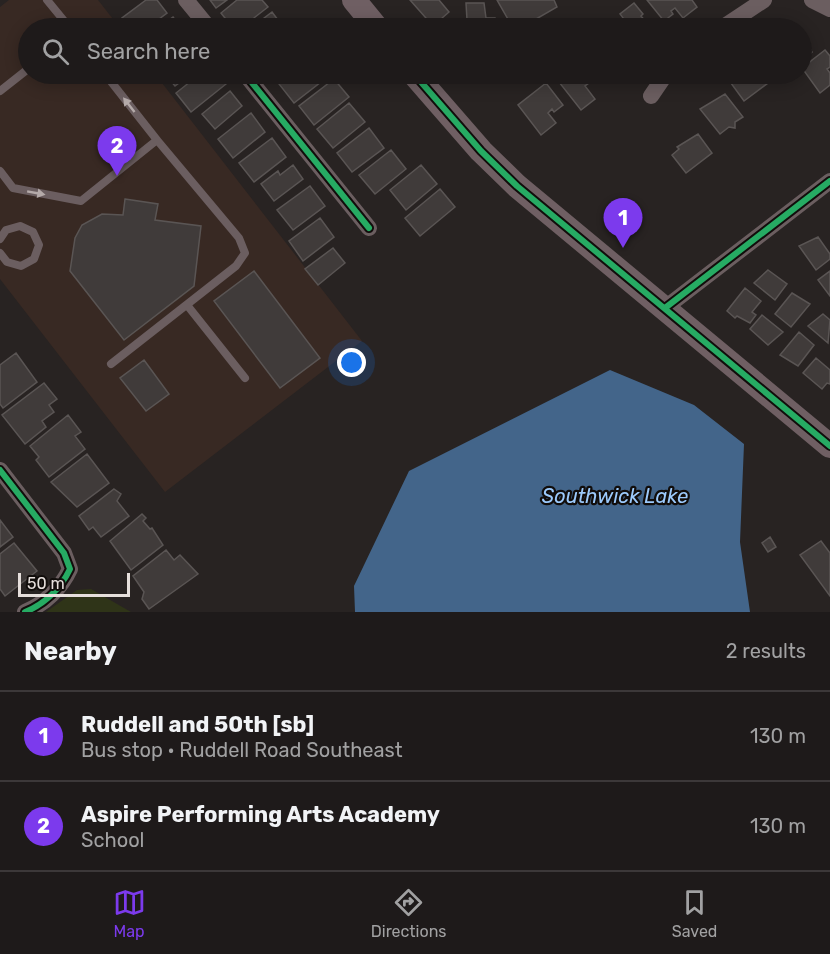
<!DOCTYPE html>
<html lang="en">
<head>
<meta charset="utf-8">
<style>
	body { margin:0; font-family:Rubik,sans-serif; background:#262323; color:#f1f3f6 }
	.scale { position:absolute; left:18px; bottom:15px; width:112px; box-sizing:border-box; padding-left:6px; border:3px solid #e6dfdc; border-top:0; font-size:16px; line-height:21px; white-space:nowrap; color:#e6dfdc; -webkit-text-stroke:4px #110d0b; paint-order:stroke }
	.you { position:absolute; left:352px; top:363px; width:21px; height:21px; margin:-15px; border:4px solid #fff; border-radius:50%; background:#1a73e8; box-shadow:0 0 0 9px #1a73e833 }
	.badge { display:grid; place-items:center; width:39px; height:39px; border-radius:50%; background:#7c3aed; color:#fff; font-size:20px; font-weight:700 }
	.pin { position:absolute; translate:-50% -50px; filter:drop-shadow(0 2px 3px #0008) }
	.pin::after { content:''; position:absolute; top:32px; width:21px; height:18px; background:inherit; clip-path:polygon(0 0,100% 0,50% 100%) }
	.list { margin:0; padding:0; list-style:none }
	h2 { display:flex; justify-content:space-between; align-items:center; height:78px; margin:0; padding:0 24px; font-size:26px }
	h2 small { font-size:20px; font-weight:400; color:#a1a1a2 }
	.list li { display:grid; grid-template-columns:39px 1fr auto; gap:18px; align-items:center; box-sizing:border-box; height:90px; padding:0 24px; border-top:2px solid #3c3839 }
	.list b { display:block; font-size:22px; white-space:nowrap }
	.list p { margin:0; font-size:20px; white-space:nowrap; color:#a1a1a2 }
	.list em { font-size:20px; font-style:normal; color:#a1a1a2 }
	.icon { flex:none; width:33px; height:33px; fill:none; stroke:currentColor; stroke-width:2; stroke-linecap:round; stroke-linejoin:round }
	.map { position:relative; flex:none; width:830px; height:612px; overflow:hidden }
	.search { position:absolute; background:#1e1a1a; box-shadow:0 3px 15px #0003; left:18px; right:18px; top:18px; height:66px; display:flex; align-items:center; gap:15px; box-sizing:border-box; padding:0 21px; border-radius:33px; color:#a1a1a2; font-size:22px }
	.sheet { height:258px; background:#1e1a1a }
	nav { display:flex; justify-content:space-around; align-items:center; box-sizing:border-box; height:84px; border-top:2px solid #3c3839; background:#1e1a1a; font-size:16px; color:#a1a1a2 }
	nav a { display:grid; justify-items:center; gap:3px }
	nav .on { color:#7c3aed }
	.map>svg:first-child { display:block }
</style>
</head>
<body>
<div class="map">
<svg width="830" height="612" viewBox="0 0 830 612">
	<rect width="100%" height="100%" fill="#282322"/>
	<path fill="#382923" d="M9,0h89l22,28h-92v46h127l207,267 -197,151 -165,-213v-272z"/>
	<path fill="#2f3418" d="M91,589l40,23h-85l31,-22z"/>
	<path fill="#43658a" d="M610,370l84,35 50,39 -4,98 10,70h-395l-1,-26 55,-115z"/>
	<path fill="#403b3a" stroke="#5a5554" stroke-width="1.5" d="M146,0h11l10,13 -20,15h-17l-8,-10z
		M210,0h17l-11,8z
		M237,0h25l6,7 -27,21h-8l-12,-15z
		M410,0h29l10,12 -16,14z
		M497,0h57l3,7 -21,12 2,3 -9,6 -2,-4 -14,4z
		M647,0h45l5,7 -14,11 -8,-10 -4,3 2,3 -9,7z
		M466,3h18l2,15h9l1,10h-24v-8h-5z
		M634,3l9,11 -2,2 10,12h-31l7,-5 -7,-9z
		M272,12l12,16h-33z
		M173,17l8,11h-23z
		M802,34l10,18 -10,9z
		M825,50l5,6v11l-3,2 3,4v12l-10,8 -18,-25z
		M165,74h26l-16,12z
		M200,74h17l9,10 -35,28 -15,-19z
		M292,74h31l3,4 -32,25 -15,-19z
		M559,74h29l5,6 -8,6 10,13 -14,11 -26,-33z
		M732,74h35l5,6 -28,21 -16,-22z
		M334,79l15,18 -35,28 -15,-19z
		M546,83l17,22 -9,7 -2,-3 -4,4 8,10 -15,12 -23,-30z
		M230,91l12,15 -27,23 -13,-15z
		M725,94l18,23 -8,5v6l-6,-1 -9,7 -20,-25z
		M349,103l16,19 -32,26 -16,-19z
		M251,113l14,19 -32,26 -15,-19z
		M369,128l15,20 -32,24 -15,-19z
		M698,134l14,19 -26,20 -14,-18 7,-6 -2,-2z
		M272,138l14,19 -32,25 -15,-19z
		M391,150l15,19 -31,25 -16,-19z
		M293,165l10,14 -29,22 -13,-17 17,-13 2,4z
		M421,165l16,19 -31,26 -16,-20z
		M310,186l15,20 -32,24 -16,-20z
		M440,189l15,18 -35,29 -15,-18z
		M125,199l33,5 -3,16 46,6 -7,60 -70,54 -54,-69 5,-33 7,-13 20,-11 21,1z
		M320,218l14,19 -31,24 -14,-20z
		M818,237l12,17v5l-14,11 -17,-24z
		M333,248l12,15 -27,22 -13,-16z
		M768,270l19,14 -12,16 -21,-17z
		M254,271l66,87 -40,30 -66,-87z
		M830,271v25l-12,-16z
		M745,288l16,13 -9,11 4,3 -6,8 -13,-7 -2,2 -8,-7z
		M792,293l18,11 -19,23 -16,-13z
		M823,314l7,6 -2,23 -20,-17z
		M762,315l21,17 -15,13 -18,-16z
		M799,332l15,13 -16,21 -18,-11z
		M16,353l21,29 -34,26 -3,-4v-39z
		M816,358l14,12v14l-3,-1 -5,6 -19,-16z
		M144,360l25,34 -23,17 -26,-33z
		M44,383l13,16 -8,6 5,7 -12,9 4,6 -21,17 -23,-29z
		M68,415l13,17 -6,4 10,13 -36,28 -13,-17 3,-3 -9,-11z
		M87,454l22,29 -32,24 -26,-25z
		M114,489l7,5 -4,7 12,15 -28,21 -8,-10 -4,3 -10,-14z
		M142,514l4,4 -3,3 7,8 2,-1 11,17 -32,25 -21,-29z
		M0,520l13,17 -13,10z
		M770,537l6,10 -8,5 -6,-9z
		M821,541l9,12v43l-30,-41z
		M14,543l23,28 -32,25 -5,-7v-35z
		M166,550l8,10 6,-5 18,19 -49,35 -7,-10 2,-7 -11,-16z"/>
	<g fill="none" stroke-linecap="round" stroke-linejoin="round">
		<path stroke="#6b5e60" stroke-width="8" d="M47,0l23,28
			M0,91l28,-22
			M0,171l13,17 68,13 76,-61 -52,-66
			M0,239l6,-9 14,-4 13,6 6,13 -5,14 -13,7 -14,-4 -7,-9
			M187,305l58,73
			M111,364l125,-98 9,-13 -6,-15 -82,-98"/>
		<path stroke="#6b5e60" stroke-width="16" d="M186,0l23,28
			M812,0l18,9
			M722,28l42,-28
			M245,74l124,154
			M651,96l15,-22
			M665,308l165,-127
			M0,470l64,83 6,16c-9,19 -25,35 -45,43"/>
		<path stroke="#6f5f63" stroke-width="24" d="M354,0l23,28
			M414,74l67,77 36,35 313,260"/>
		<defs>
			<path id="cycleway" d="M245,74l124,154
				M414,74l67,77 36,35 313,260
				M665,308l165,-127
				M0,470l64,83 6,16c-9,19 -25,35 -45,43"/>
		</defs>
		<use href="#cycleway" stroke="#110d0b" stroke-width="10"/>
		<use href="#cycleway" stroke="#26ab63" stroke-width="6"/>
	</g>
	<defs><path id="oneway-solid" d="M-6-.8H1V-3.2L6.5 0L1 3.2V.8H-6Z" transform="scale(1.5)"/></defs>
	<g fill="#b5abaa">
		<use href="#oneway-solid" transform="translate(129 105) rotate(-128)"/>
		<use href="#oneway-solid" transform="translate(36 193) rotate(10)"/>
	</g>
	<g text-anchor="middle" stroke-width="4.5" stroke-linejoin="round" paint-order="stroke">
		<g font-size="20" font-style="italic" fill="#9ccafc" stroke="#110d0b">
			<text x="615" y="503">Southwick Lake</text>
		</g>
	</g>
</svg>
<div class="scale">50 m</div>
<div class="you"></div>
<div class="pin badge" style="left:623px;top:248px">1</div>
<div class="pin badge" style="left:117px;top:176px">2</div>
<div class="search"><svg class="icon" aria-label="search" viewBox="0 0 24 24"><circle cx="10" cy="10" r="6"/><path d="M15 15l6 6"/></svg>Search here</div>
</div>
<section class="sheet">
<h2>Nearby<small>2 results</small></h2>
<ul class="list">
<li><span class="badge">1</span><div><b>Ruddell and 50th [sb]</b><p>Bus stop · Ruddell Road Southeast</p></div><em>130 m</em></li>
<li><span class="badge">2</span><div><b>Aspire Performing Arts Academy</b><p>School</p></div><em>130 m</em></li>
</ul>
</section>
<nav>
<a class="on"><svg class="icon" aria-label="map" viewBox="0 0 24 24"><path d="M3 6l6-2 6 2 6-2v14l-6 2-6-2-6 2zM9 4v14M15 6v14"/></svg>Map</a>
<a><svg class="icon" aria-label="directions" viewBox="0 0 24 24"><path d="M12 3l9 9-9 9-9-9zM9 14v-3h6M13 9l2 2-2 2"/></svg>Directions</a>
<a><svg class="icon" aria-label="saved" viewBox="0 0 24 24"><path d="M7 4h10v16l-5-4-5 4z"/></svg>Saved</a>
</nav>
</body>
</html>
